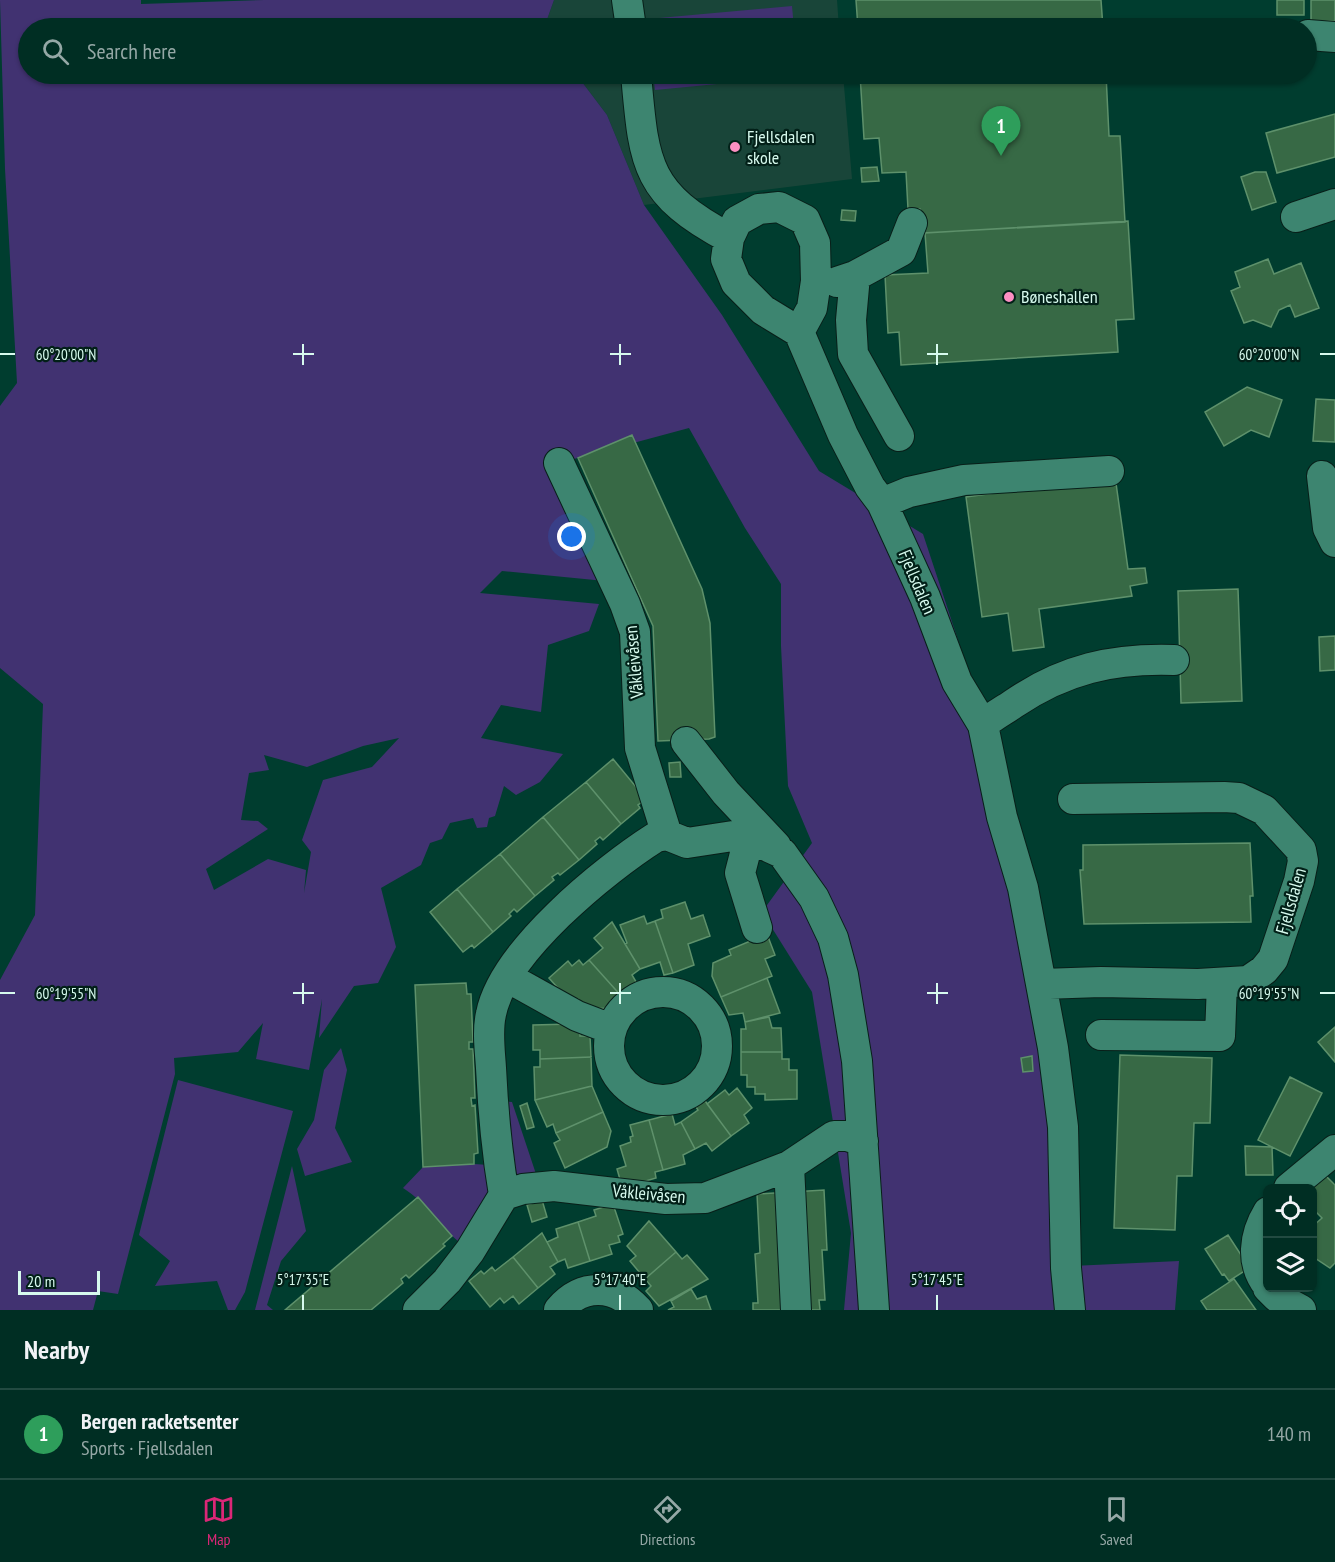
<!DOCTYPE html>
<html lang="en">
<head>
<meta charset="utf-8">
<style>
	body { margin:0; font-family:"PT Sans Narrow",sans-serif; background:#0e3a30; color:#f1f3f6 }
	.controls { position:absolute; right:18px; bottom:18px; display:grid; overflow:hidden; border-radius:9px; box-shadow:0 2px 4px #0004 }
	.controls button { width:54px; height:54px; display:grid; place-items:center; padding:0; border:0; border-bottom:2px solid #224a41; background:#002e23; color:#f1f3f6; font:30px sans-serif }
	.scale { position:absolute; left:18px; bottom:15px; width:82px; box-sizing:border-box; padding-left:6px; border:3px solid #d7faee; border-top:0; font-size:16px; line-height:21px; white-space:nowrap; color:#d7faee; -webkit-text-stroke:4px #022018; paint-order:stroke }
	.you { position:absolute; left:572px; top:537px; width:21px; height:21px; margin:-15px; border:4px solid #fff; border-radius:50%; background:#1a73e8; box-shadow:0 0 0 9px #1a73e833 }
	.badge { display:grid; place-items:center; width:39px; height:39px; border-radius:50%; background:#db2777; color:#fff; font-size:20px; font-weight:700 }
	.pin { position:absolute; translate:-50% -50px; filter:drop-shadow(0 2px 3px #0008) }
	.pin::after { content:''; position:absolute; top:32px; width:21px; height:18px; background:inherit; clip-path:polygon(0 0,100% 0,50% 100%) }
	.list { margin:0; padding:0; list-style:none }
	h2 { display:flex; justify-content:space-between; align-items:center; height:78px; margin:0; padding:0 24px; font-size:26px }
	h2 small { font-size:20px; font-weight:400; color:#95a8a6 }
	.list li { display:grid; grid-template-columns:39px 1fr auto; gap:18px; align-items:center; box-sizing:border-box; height:90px; padding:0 24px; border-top:2px solid #224a41 }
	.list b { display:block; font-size:22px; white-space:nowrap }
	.list p { margin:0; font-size:20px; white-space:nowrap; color:#95a8a6 }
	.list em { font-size:20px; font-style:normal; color:#95a8a6 }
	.icon { flex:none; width:33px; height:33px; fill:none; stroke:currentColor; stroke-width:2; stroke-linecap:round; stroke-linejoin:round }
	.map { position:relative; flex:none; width:1335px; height:1310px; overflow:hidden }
	.search { position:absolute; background:#002e23; box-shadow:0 2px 4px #0004; left:18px; right:18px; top:18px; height:66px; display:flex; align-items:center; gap:15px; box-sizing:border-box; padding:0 21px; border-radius:33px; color:#95a8a6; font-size:22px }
	.sheet { height:168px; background:#002e23 }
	nav { display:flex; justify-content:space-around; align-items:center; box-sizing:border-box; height:84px; border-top:2px solid #224a41; background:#002e23; font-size:16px; color:#95a8a6 }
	nav a { display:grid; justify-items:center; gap:3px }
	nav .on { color:#db2777 }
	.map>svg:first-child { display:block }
</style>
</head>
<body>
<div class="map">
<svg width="1335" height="1310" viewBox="0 0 1335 1310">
	<rect width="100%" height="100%" fill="#003d2f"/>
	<path fill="#194539" d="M554,0h283l2,28h-295z
		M576,74h267l9,105 -208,26 -37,-90z"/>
	<path fill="#413271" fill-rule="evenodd" d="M0,0h141v4l124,-4h289l-10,28h-516v46h548l31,41 37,90 78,110 97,156 104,63 105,318 44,414 107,-5 -4,49h-331l7,-77 -39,-241 -50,-80 50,-69 -24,-57 -7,-140v-62l-36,-56 -56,-100 -130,35 56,119 -113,-11 -22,22 119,11 -10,27 -41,14 -7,67 -40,-7 -20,33 82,16 -23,28 -24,13 -12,-9 -9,30 -6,2 -2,9 -10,1 -4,-10 -23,5 -8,16 -12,4 -9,22 -40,23 15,59 -18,36 -24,3 -35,52 3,-39 -13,71 -53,-11 7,-36 -25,29 -64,6 1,16 -57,220 -20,-3 -5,19h-93v-330l35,-65 8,-211 -43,-36v-262l17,-23 -12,-214zM399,738l-27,29 -49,13 -21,60 9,12 -7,41 2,-23 -38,-11 -54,31 -8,-21 62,-40 -10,-8 -17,-1 8,-47 20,-3 -5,-15 43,12 56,-21z
		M792,6l2,22h-145l-1,-9z
		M653,74h145l1,2 -144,14z
		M341,1048l6,22 -12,58 17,34 -47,14 -8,-27 17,-29 10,-50z
		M178,1080l115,31 -48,181 -10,18h-7l-11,-29 -62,5 15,-25 -31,-26z
		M501,1101l11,1 26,78 -22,2z
		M474,1164l15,1 1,27 -27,53c-23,-17 -36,-42 -60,-57l20,-21z
		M292,1166l14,65 -25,30 -14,44 6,5h-18z"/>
	<path fill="#376945" stroke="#5e916b" stroke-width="1.5" d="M856,0h245l2,28h-245z
		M1277,0h27v15h-27z
		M1311,0h24v21l-24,1z
		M860,74h246l3,62h11l5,86 -203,11 -2,-24h-12l-2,-37 -24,1 -3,-35 -15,1z
		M1335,114v43l-58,16 -11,-40z
		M877,167l2,14 -17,1 -1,-14z
		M1255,172h11l10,30 -24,8 -11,-33z
		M842,210l14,1 -1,10 -14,-1z
		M1128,221l6,98 -18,1 2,32 -217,13 -2,-33 -11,1 -3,-58 43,-2 -3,-40z
		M1268,259l6,15 27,-11 18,45 -24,9 -5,-12 -11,5 -8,17 -18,-7 -9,3 -13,-32 9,-4 -5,-15z
		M1247,387l35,13 -13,37 -18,-7 -27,16 -19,-34z
		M1316,399l19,1v42l-22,-1z
		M632,435l70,154 8,34 5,114 -6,2 -51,2 -5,-115 -75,-168z
		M1115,476l13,93 17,-1 2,15 -17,3 2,10 -93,13 5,38 -31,4 -5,-38 -26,4 -16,-120z
		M1238,589l4,112 -61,2 -3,-112z
		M1335,636v34l-15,1 -1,-34z
		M613,759l33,40 -8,6 2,3 -19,16 -35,-42z
		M680,762l1,15h-11l-1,-14z
		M586,782l35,42 -18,16 -3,-3 -5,4 2,3 -18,16 -36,-43z
		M543,817l36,43 -19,15 -2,-2 -6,4 2,3 -19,16 -35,-42z
		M1250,843l3,53h-3l1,26 -167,2 -4,-54h3v-25z
		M500,854l35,42 -18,16 -3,-3 -5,5 2,2 -18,16 -36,-43z
		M457,889l36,43 -19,16 -2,-3 -9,7 -33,-40z
		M685,902l6,17 12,-4 7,21 -22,8 6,21 -21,8 -18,-52 8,-3 -2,-8z
		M644,916l3,8 8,-3 18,52 -9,2 -4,-13 -20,7 -15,-25 2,-1 -7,-18z
		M612,922l28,47 -8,6 6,10 -15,13 -34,-38 14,-12 -9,-10z
		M767,934l8,21 -10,4 7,17 -51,21 -9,-21 1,-13 18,-8 -2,-5z
		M579,960l4,5 6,-5 34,38 -11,10 -25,1 -9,-10 -6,5 -23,-26 19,-17 4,5z
		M767,978l13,35 -35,9 -2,-9 -14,2 -8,-18z
		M466,983l1,11h4l2,48h-4v7h4l2,49h-4l1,8 3,-1 3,48 -4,1v10l-51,3 -8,-182z
		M769,1017l3,11h9l1,24h-41v-23h5l-1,-7z
		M572,1024l8,1v11h10l1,21 -51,2v-9h-7v-25z
		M1335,1027v35l-17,-20z
		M741,1052h41v7h7v11h8v29l-32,1v-6h-10v-7h-8v-12h-6z
		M1120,1055l92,3 -2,65h-16l-2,53h-15l-2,54 -61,-2z
		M1032,1056l1,15 -10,1 -2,-14z
		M591,1057l1,29 -57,14 -1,-33h6v-8z
		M1290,1077l32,16 -32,63 -32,-16z
		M592,1086l11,26 -47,21 -3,-9 -6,3 -12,-27z
		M737,1088l15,20 -8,7 5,8 -18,13 -24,-32 18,-14 4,5z
		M700,1094l31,42 -19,15 -6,-8 -11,6 -14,-27 17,-12 -6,-9z
		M527,1103l7,24 -7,2 -7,-23z
		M603,1112l8,19 -4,16 -42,21 -11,-25 6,-3 -4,-7z
		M672,1114l3,11 6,-3 14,27 -12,6 2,9 -22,6 -14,-50z
		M649,1120l14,50 -8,2 1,6 -24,7 -11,-2 -4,-14 9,-3 -6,-20 11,-4 -1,-5 3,-1 -3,-11z
		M1245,1146l27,1 1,28h-27z
		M1325,1175l10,10v78l-5,5 -18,-12v-29l10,-9 -10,-10v-20h-2z
		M824,1190l3,60h-5l3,50h-6l1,10h-67v-7h5l-3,-49 5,-1 -3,-59z
		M418,1197l34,39 -9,8 2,2 -36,32 -3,-3 -5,4 2,4 -32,27h-86z
		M542,1200l5,17 -15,5 -5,-17z
		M613,1204l10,30 -5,2 2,6 -11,3 3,9 -22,7 -12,-39 18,-6 -2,-6z
		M649,1221l27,31 -31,27 -15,-18 6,-5 -9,-10z
		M578,1222l12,39 -22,7 -3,-9 -7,3 -11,-20 11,-5 -2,-8z
		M542,1233l16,29 -8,5 5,7 -17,14 -25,-31z
		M1228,1235l17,26 -3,2 4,7 -17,11 -5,-7 -2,1 -17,-26z
		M676,1252l6,7 5,-4 21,24 -49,27 -13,-15 5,-5 -6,-7z
		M513,1257l25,31 -19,16 -6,-8 -9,7 -4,-5 -10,9 -21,-26 12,-10 3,3 8,-7 3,4z
		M1234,1279l22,31h-49l-6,-9z
		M691,1289l6,10 9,-3 5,14h-43l6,-3 -3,-6z"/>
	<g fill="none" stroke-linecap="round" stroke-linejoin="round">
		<defs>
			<path id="minor" d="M627,0l4,28
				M1308,35l27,2
				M636,74c8,89 8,119 93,164
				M1296,217l39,-13
				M855,276l-4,44 2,34 46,82
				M837,282l18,-6 46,-25 11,-28
				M799,332l13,-24 4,-27 -1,-38 -10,-23 -26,-13 -20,2 -22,12 -8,17 -3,21 10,24 27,27 36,22 44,103 27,52 12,16 43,94 32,85 26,43 19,92 21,71 30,160 10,79 3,141 4,42
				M559,463l66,141 10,28 5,116 27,87
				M1322,476l6,52 7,14
				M882,503l27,-11 55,-12 145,-9
				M983,725c8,-8 20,-14 30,-21 51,-35 100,-46 161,-44
				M686,742l40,51 50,53
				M749,838l-9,35 17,55
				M507,977l70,39 34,13
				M1042,984l59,-2 97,2 50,-3 16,-11 9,-11 26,-78 4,-20 -2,-11 -37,-40 -25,-12 -15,-1 -151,2
				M609 1046a54 54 0 1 1 108 0a54 54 0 1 1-108 0Z
				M1101,1035l119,1 2,-53
				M789,1166l7,144
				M1289,1188l46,-38
				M504,1195c-7,-42 -11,-84 -13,-127 -1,-17 -4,-37 0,-54 12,-62 113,-144 165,-177l11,-2 20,8 46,-7 16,2 33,15 32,45 19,40 10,37 14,86 17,249
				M1268,1212c-14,23 -18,51 0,74
				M1268,1288l9,9 24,13
				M418,1310l29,-29 23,-30 34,-56 19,-6 31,-3 112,13 39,-1 84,-32 45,-30h13l16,5
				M559,1310c23,-27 56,-26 79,0"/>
		</defs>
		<use href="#minor" stroke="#081f19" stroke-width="32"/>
		<use href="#minor" stroke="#3d8570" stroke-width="30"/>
	</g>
	<path fill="none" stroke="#d7faee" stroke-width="2" d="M303,344v21M620,344v21M937,344v21M0,354h15M293,354h21M610,354h21M927,354h21M1320,354h15M303,983v21M620,983v21M937,983v21M0,993h15M293,993h21M610,993h21M927,993h21M1320,993h15M303,1295v15M620,1295v15M937,1295v15"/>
	<g fill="#fc8fc2" stroke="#022018" stroke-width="2">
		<circle cx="735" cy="147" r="6"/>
		<circle cx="1009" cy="297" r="6"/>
	</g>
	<g text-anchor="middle" stroke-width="4.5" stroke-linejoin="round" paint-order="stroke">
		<g font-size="18" fill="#d7faee" stroke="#022018" text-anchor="start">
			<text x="747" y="143">Fjellsdalen<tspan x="747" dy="21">skole</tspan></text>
			<text x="1021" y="303">Bøneshallen</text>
		</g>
		<g font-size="18" fill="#d7faee" stroke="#022018">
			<text transform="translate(917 582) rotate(67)" y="6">Fjellsdalen</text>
			<text transform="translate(634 662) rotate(-95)" y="6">Våkleivåsen</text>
			<text transform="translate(1291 901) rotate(-74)" y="6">Fjellsdalen</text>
			<text transform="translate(649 1194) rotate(5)" y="6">Våkleivåsen</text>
		</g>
	</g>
	<g font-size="15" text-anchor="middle" fill="#d7faee" stroke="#022018" stroke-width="4.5" stroke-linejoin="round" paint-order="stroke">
		<text x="66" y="360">60°20'00"N</text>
		<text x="1269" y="360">60°20'00"N</text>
		<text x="66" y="999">60°19'55"N</text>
		<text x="1269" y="999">60°19'55"N</text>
		<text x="303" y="1285">5°17'35"E</text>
		<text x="620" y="1285">5°17'40"E</text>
		<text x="937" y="1285">5°17'45"E</text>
	</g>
</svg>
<div class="controls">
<button><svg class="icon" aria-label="locate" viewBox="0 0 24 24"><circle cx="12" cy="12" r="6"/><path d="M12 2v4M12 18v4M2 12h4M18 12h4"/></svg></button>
<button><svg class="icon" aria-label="layers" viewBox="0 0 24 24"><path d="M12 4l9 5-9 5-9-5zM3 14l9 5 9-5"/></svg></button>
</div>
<div class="scale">20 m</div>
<div class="you"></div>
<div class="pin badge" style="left:1001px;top:156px;background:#2e9e5b">1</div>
<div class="search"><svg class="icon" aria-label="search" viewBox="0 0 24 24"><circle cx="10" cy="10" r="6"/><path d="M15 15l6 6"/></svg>Search here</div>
</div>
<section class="sheet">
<h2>Nearby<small></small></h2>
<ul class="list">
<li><span class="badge" style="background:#2e9e5b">1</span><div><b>Bergen racketsenter</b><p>Sports · Fjellsdalen</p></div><em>140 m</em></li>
</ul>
</section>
<nav>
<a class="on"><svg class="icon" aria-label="map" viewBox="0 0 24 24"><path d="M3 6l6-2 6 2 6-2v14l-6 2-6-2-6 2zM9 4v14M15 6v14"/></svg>Map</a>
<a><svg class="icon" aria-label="directions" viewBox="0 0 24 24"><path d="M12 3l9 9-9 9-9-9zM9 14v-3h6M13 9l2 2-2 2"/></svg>Directions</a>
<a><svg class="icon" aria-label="saved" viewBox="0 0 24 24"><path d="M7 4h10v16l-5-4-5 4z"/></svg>Saved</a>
</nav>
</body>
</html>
